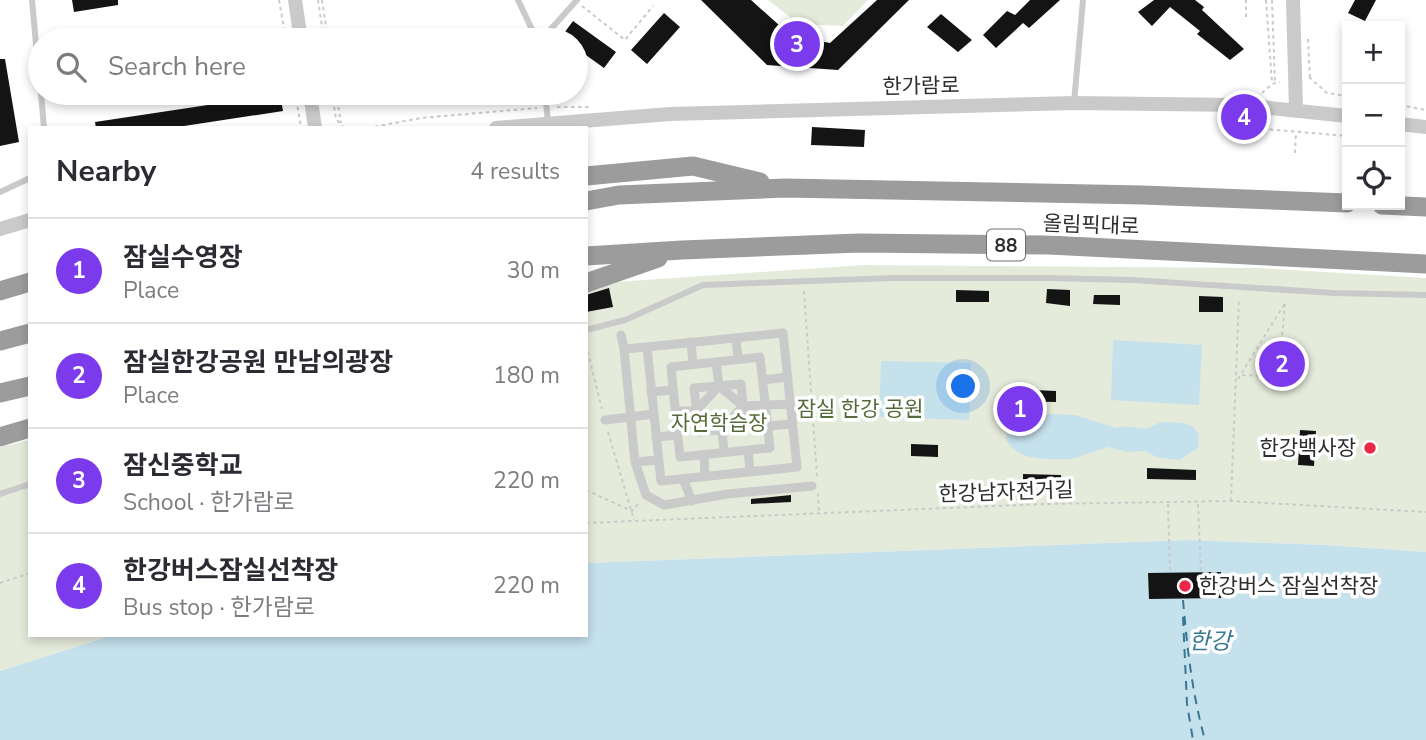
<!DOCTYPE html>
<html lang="en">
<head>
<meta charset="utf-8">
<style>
	body { margin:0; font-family:"Nunito Sans","Noto Sans KR",sans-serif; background:#f7f7f7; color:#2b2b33 }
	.controls { position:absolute; right:21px; top:21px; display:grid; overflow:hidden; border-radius:0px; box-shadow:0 4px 10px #0003 }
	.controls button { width:63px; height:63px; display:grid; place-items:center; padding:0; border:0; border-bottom:2px solid #e1e1e2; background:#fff; color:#2b2b33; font:35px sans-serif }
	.you { position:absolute; left:964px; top:387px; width:24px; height:24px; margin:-18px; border:5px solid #fff; border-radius:50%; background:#1a73e8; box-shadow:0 0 0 10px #1a73e833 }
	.badge { display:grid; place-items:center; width:46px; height:46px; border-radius:50%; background:#7c3aed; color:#fff; font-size:23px; font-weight:700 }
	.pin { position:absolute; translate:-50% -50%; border:4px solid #fff; box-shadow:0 2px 7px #0006 }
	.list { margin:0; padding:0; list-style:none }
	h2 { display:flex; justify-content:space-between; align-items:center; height:91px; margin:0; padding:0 28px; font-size:30px }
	h2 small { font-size:23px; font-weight:400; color:#7c7c81 }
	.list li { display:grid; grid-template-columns:46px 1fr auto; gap:21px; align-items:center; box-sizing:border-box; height:105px; padding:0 28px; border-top:2px solid #e1e1e2 }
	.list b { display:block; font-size:26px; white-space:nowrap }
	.list p { margin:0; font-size:23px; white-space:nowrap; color:#7c7c81 }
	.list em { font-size:23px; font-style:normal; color:#7c7c81 }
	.icon { flex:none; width:38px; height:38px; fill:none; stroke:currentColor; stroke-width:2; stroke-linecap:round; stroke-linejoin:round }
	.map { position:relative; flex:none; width:1426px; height:740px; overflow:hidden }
	.search { position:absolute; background:#fff; box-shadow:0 4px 10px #0003; left:28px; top:28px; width:560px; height:77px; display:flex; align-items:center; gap:18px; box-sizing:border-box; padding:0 24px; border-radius:38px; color:#7c7c81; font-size:26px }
	.panel { position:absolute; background:#fff; box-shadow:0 4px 10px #0003; left:28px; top:126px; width:560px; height:511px; border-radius:0px }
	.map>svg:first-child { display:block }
</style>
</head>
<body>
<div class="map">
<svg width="1426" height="740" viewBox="0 0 1426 740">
	<rect width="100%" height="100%" fill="#fff"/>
	<path fill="#e5ebda" d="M768,0h100l-25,26 -44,-2z
		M864,265l395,3 167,10v274l-99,-7 -143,-5 -598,23v-279z
		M30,440v195h83l-113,36v-224z"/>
	<path fill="#c5e1ec" d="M1113,340l89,5 -3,60 -88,-5z
		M881,361l90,2 -2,57 -90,-3z
		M1049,414l26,1 41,13 8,-2 22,3 15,-7 22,1 9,3 7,8 -1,14 -19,12 -23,-3 -10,-6 -18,1 -20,-5 -36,12h-28l-19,-3 -13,-8 -6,-8c3,-25 22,-24 43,-26z
		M1184,540l143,5 99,7v188h-1426v-69l113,-36h473v-72z"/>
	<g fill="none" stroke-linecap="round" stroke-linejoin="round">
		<path stroke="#387792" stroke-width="2" stroke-dasharray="9 7" stroke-linecap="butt" d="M1183,600c4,47 9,93 22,140
			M1183,617l4,87 6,36"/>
	</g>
	<path fill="#141414" d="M72,0h46v5l-44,7z
		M701,0h50l39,35 40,8 47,-43h32l-71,70 -71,-5z
		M1030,0h30l-31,28 -6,-5 -27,25 -13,-13 24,-24 8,4z
		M1154,0h41l9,7 -2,3 42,39 -14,11 -33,-26 3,-3 -30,-24 -18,19 -14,-14z
		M1355,0h21l-11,21 -17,-8z
		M664,13l16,14 -33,37 -16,-14z
		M941,14l31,26 -14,12 -31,-25z
		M573,21l43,31 -12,16 -28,-20v-8h-17z
		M0,59h5l14,83 -19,4z
		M280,94l3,17 -112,17h-75l-1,-6z
		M812,127l53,3 -1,17 -53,-2z
		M609,288l4,19 -27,5v-17z
		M1047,289l23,1v16l-24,-3z
		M956,290l33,1v11h-33z
		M1094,295h26v10l-27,-1z
		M1199,296l24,1v15h-24z
		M1009,389l47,2v11l-48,-1z
		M1300,430l16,1 -2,35 -16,-1z
		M911,444l27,1v12l-27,-1z
		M1147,468l49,2v10l-49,-1z
		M1023,474l38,1v11l-38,-1z
		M791,495v7l-40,2v-5z
		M1221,572v26l-72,1 -1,-26z"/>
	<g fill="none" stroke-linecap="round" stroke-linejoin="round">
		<path stroke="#cacaca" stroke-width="2" stroke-dasharray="3.5 3.5" stroke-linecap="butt" d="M279,0l7,40
			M318,0l6,40
			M322,0l6,40
			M1266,0l6,83
			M1272,0l3,83
			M582,6l43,34 28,-34
			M1246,17v-17
			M1308,39l2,40
			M1309,77l18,16 20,3
			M295,93l6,34
			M332,93l4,26 8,9
			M336,93l5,30
			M1262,93l10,-9 8,-2
			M1400,105l26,5
			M557,107h33
			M1242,127l105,9
			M368,128l53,-10 116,-10
			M1295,153l1,-20
			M804,291l13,186
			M586,345l16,64
			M1281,349l4,-46
			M1242,375l20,1
			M1238,379l47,-76
			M608,432l26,88
			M586,490l46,21 6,-7
			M818,493l1,19
			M1231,501l8,-203
			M1168,504l2,69
			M1198,504l3,69
			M586,523l458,-19 187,-3 195,11
			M0,583l30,-10"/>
		<path stroke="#cacaca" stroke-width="6" d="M32,0l8,88
			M518,0l19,40
			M541,40l36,-40
			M41,93l3,35
			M545,93l3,29
			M1074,103l9,-103
			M0,192l30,-14
			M586,330l39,-10 78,-35 190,-7h155l84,2 202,13 92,2
			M0,494l30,-10"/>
		<path stroke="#cacaca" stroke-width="9" d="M783,333l14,134 -136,14 -14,-134z
			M621,335l3,14
			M736,338l2,21
			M691,342l2,22
			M647,347l-23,2 11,113 11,33 18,10 63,-11 85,-8
			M760,357l10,91 -90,9 -9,-90z
			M716,362l3,24 24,20 -21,24 -26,-19 23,-25
			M763,380l25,-3
			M741,384l4,43 -46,5 -5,-44z
			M651,392l22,-2
			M743,406l47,-2
			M675,411h21
			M605,420l49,-6
			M768,426l24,-2
			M722,430l2,22
			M656,437l22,-2
			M748,450l2,22
			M704,455l1,22
			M635,462l23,-2
			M683,479l9,22"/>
		<path stroke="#cacaca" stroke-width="14" d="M295,0l6,40
			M1293,0l3,109
			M310,93l5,35
			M1400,124l26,3
			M496,128l174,-14 404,-11 168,2 105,11
			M0,229l30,-9"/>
		<path stroke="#9c9c9c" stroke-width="19" d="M586,176l107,-10 67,16
			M586,201l33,-6 166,-7 358,7 204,8
			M1382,205l44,2
			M586,256l96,-6 177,-7 190,2 377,19
			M586,283l72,-25
			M0,291l30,-9
			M0,341l30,-8
			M0,393l30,-7
			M0,437l30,-9"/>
	</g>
	<g fill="#ec2848" stroke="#fff" stroke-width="2.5">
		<circle cx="1370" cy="448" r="7"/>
		<circle cx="1185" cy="586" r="7"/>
	</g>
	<g text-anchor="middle" stroke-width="7" stroke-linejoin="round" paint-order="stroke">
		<rect fill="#fff" stroke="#6c6c6c" stroke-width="2" x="987" y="229.5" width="38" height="31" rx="5"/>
		<g font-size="19" font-weight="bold" fill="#2d2d2d">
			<text x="1006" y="252">88</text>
		</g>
		<g font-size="21" fill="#2d2d2d" stroke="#fff">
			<text transform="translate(921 86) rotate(-1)" y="7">한가람로</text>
			<text transform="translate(1091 225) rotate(2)" y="7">올림픽대로</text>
			<text transform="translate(1006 492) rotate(-2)" y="7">한강남자전거길</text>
		</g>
		<g font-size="21" fill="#556a39" stroke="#fff">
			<text x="860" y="416">잠실 한강 공원</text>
			<text x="719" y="430">자연학습장</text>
		</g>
		<g font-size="21" fill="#2d2d2d" stroke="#fff" text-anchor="end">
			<text x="1356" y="455">한강백사장</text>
			<text x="1199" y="593" text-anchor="start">한강버스 잠실선착장</text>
		</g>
		<g font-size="23" font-style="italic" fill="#387792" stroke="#fff">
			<text x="1210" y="649">한강</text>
		</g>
	</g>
</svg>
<div class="controls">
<button>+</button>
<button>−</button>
<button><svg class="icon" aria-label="locate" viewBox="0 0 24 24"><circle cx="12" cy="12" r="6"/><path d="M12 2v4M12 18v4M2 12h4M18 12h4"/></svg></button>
</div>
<div class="you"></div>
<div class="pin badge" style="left:1020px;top:409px">1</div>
<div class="pin badge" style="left:1282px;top:364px">2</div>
<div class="pin badge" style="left:797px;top:44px">3</div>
<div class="pin badge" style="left:1244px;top:117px">4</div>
<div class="search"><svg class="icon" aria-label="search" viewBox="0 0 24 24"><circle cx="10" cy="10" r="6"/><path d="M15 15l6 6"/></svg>Search here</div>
<section class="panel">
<h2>Nearby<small>4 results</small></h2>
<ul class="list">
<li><span class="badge">1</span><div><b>잠실수영장</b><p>Place</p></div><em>30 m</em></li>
<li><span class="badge">2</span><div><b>잠실한강공원 만남의광장</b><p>Place</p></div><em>180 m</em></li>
<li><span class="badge">3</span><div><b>잠신중학교</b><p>School · 한가람로</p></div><em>220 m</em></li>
<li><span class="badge">4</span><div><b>한강버스잠실선착장</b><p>Bus stop · 한가람로</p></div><em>220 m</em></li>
</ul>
</section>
</div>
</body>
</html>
